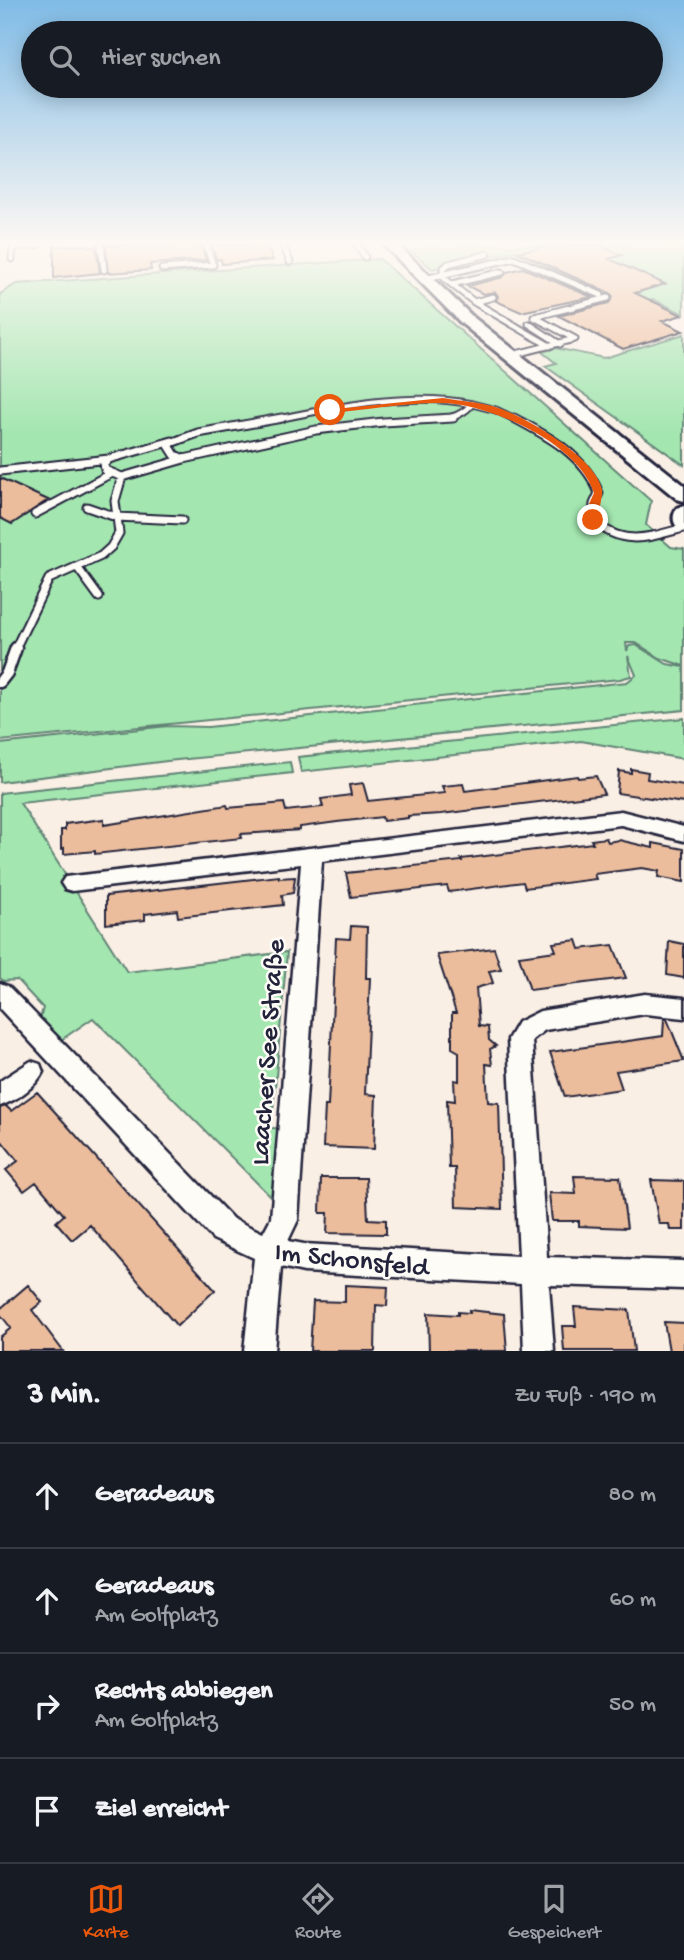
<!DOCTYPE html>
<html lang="de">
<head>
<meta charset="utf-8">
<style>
	body { margin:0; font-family:"Gochi Hand",sans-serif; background:#20242c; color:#f1f3f6 }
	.stop { position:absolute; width:21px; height:21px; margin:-16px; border:5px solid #ea580c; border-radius:50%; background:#fff }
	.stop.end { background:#ea580c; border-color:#fff; box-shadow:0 2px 7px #0008 }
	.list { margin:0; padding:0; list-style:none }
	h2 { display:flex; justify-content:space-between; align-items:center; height:91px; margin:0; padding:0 28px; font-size:30px }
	h2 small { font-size:23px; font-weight:400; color:#9ea1a6 }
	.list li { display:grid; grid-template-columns:46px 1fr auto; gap:21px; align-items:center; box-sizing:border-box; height:105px; padding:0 28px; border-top:2px solid #363941 }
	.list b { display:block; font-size:26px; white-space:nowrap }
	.list p { margin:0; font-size:23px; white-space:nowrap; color:#9ea1a6 }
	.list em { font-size:23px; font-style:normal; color:#9ea1a6 }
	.icon { flex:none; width:38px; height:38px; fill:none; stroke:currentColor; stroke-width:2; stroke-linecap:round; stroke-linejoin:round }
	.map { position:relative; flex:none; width:684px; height:1351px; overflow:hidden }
	.search { position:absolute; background:#171b24; box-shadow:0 4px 18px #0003; left:21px; right:21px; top:21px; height:77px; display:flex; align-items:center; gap:18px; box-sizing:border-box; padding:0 24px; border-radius:38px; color:#9ea1a6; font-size:26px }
	.sheet { height:511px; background:#171b24 }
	nav { display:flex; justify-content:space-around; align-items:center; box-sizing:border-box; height:98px; border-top:2px solid #363941; background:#171b24; font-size:19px; color:#9ea1a6 }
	nav a { display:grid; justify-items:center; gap:4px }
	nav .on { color:#ea580c }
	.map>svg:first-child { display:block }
</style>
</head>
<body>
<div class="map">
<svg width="684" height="1351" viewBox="0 0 684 1351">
	<rect width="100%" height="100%" fill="#faefe5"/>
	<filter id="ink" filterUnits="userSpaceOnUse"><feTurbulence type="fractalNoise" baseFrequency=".0143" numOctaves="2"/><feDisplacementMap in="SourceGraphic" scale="14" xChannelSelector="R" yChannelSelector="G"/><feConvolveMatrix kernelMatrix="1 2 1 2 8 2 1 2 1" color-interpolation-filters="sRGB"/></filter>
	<g filter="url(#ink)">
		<path fill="#a3e6b0" stroke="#628476" stroke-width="2" d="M405,245h279v69l-31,-15 -22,6 -116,-54 -83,18z
			M380,259l271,242 -5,24 25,22 13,2v117l-24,-8 -24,-15h-10l1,8 2,-5 7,-1 31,19 17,3v43l-517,51 -167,21v-38l168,-18 40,1 419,-45 9,-7 -8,-19 3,20 -11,3 -620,62v-447l16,-10z
			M684,334v131l-139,-99 11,-3 -14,-11 13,-4 49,10z
			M684,718v41l-103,-18 -280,31 -3,-15z
			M290,762l2,11 -272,30 107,169 160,-20 -14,158h-9l-2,17 21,2 -8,72 -182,-183 -32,22 -21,-21 3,-11 -26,-28 -14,1 -3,-3v-185z"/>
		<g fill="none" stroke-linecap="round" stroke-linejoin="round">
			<path stroke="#5c84a0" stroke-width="3.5" d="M544,273l47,23"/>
		</g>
		<path fill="#ecbd9c" stroke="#22223b" stroke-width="2" d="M88,245l1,2h7l4,26 -46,5v-32z
			M135,245h66l5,15 -56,4 1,6 -43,3 -2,-27z
			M211,245h55l7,15 -51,4 -1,-5 -4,1z
			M550,245h48l24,10 -13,4 56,25 -30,9 47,22 -20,6 21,10 -60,18 -64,-33 50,-13 4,-6 -3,-4 -92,-41z
			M523,268l69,29 -71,15 -25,-11 2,-5 -3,-4 -12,2 -15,-8 35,-9 4,-5z
			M0,478l48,22 -36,24 -12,-6z
			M631,769l17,3 -1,7 37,6v18l-67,-10 2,-22 12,2z
			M577,776l1,2 18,-2 8,18 -163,20 -33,2v2l-25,3 -1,-4 -45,5 -37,5v3l-59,4 1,4 -147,16v-3l-31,3v-6l-3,1v-19h4v-6l39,-5v6l123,-20 1,3 56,-5 2,8 37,-4 -2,-8 30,-4 -2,-10 14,-2 5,18 77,-8 -3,-7 21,-2 2,7z
			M606,838l2,4 11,-2 34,8v-5l31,6v33l-26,-5 1,-6 -17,-3 -48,6 2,5 -71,9 -2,-6 -74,10 -2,-6 -96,11 -5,-24 116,-12 -1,-2 132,-16 -2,-3z
			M279,876v2l16,-1 -2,16 -11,2 1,10 -105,12 -1,-7 -32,4v6l-39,4v-28z
			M351,926l16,1 -1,51h4l-5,116 11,1 -2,54 -51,-2 2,-41h3l8,-168 14,1z
			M577,940l3,9 33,-4 13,33 -96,12 -11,-34 37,-5 -3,-8z
			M669,941l15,3v34l-17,-3z
			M494,948l7,21 -12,2 4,12 -17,5 3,38 9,1 1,13 7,6 -6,3 2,16 -6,-1 2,38 11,1 3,106 -46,-2 -1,-39h-6l-2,-68 8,1 -1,-21 5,1v-29l-7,-4v-35h4l-19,-58z
			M664,1019h3l17,42 -68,10 6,18 -57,8 -15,-45 113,-16z
			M37,1092l178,198 -38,36 -87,-101 -18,15 -16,-18 8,-7 -28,-33 -12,9 -18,-21 12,-9 -18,-22v-31l6,-2 5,5z
			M574,1176l46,1 7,51 -48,-2v-5h-27l-3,-28 27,1z
			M321,1178h45l2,41 18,1v14l-59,-1 1,-20h-8z
			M651,1180l33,1v49h-14l-1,-6h-10z
			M28,1285l14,17 -10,8 31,41h-63v-14l11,-9 -11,-14v-5z
			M345,1285l43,2 -1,19 -11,-1 -1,46h-65l3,-50 32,1z
			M574,1307l55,3 5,41h-70l-2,-25h14z
			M469,1310l35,4 3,37h-78l-1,-38 30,2v-3l12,1z
			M664,1322l20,1v28h-15z"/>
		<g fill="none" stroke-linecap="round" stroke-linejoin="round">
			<defs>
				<path id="lane-far2" d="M101,245l3,25
					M283,245l7,17
					M357,245l8,12
					M12,259l1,-12 26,-2
					M162,269l51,-4 -7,-20
					M443,276v-7l5,-5 40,-10
					M424,279l90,-21 87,37
					M445,279l29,23 76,44
					M452,284l50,-12
					M474,302l19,-5
					M529,324l31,20
					M512,355l63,-16 -41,-22 74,-19
					M472,404l24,6 21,10
					M273,420c63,-13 135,-29 199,-16
					M421,420c20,-1 36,1 51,-16"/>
				<path id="lane-far1" d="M282,418l-84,15 -30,11 7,11 9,4 132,-29 67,-8 70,-4
					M514,418c34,18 70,37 85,75l-5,11 -1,16c30,28 56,17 91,8
					M172,441l-63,18 -5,5 1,6 17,7 62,-18
					M0,471l109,-12
					M87,507l29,10 66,3
					M35,514l75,-40
					M77,567l22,30
					M15,649l34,-70 52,-23 10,-9 8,-14 -4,-32 7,-24"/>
				<path id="lane" d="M0,682l7,-9 9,-25"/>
				<path id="street" d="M621,811l63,16v14l-63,-16 -299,36 -24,359 -10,21 16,3 215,12 -11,-217 10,-17 22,-11 105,-17 39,4v20l-39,-4 -100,16 -13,10 15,217 137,4v28l-135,-4 5,66h-30l-3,-67 -217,-12 -23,-5 -7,84h-30l10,-93 -41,-19 -213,-230v-26l8,3 225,233 30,14 8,-15 30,-354 -229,27 -7,-2 -4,-6 4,-6z
					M31,1061l9,3 3,8c-7,15 -28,29 -43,34v-25z"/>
				<path id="secondary" d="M384,245h14l75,72 211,168v16l-7,-2 -216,-176z
					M684,506v23l-7,-2c-5,-6 -4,-13 0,-19z"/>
			</defs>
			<use href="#lane-far2" stroke="#22223b" stroke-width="9"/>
			<use href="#lane-far1" stroke="#22223b" stroke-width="11"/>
			<use href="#lane" stroke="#22223b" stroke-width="15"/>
			<use href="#street" stroke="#22223b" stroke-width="5"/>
			<use href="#secondary" stroke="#22223b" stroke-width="6"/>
			<use href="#lane-far2" stroke="#fdfcf7" stroke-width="5"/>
			<use href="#lane-far1" stroke="#fdfcf7" stroke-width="7"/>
			<use href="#lane" stroke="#fdfcf7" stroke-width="10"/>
			<use href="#street" fill="#fdfcf7" fill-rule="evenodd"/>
			<use href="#secondary" fill="#fdfcf7" fill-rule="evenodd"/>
		</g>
	</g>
	<linearGradient id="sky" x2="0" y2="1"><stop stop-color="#7fbbe6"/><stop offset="0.56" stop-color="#fdf8f3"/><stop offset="1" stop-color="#fdf8f3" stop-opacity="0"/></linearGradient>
	<rect width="684" height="434" fill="url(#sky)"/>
	<path fill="#ea580c" d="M443,398c16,3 34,4 49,8 30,8 105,52 110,84 1,4 -4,26 -5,32l-9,-2 1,-16 5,-11c-16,-49 -101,-88 -150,-90 -37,-1 -77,7 -114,10l-4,-3z"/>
	<g text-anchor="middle" stroke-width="5" stroke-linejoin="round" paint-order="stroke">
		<g font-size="28" fill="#22223b" stroke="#fdfcf7">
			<text transform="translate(265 1052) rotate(-86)" y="10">Laacher See Straße</text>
			<text transform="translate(352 1257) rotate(6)" y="10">Im Schonsfeld</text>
		</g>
	</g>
</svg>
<div class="stop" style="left:330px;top:410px"></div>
<div class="stop end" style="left:593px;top:520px"></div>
<div class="search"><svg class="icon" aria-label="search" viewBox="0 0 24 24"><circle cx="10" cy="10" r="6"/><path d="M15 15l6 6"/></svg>Hier suchen</div>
</div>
<section class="sheet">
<h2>3 Min.<small>Zu Fuß · 190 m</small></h2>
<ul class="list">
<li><svg class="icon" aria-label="ahead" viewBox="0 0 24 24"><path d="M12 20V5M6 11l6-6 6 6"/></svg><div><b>Geradeaus</b></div><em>80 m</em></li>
<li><svg class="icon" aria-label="ahead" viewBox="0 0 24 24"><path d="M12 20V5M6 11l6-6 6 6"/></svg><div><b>Geradeaus</b><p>Am Golfplatz</p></div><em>60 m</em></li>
<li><svg class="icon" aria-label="right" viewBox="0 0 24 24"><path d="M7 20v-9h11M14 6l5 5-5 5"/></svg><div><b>Rechts abbiegen</b><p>Am Golfplatz</p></div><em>50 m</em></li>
<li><svg class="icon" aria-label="arrive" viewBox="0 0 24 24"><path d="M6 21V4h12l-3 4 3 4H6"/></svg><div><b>Ziel erreicht</b></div></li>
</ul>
</section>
<nav>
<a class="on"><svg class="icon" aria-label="map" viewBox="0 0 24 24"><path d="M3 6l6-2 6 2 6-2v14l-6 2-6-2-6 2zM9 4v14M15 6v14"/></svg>Karte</a>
<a><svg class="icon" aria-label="directions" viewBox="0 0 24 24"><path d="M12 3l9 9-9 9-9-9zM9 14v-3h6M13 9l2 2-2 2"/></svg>Route</a>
<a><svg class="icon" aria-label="saved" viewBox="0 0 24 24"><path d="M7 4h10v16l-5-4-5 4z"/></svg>Gespeichert</a>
</nav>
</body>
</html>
